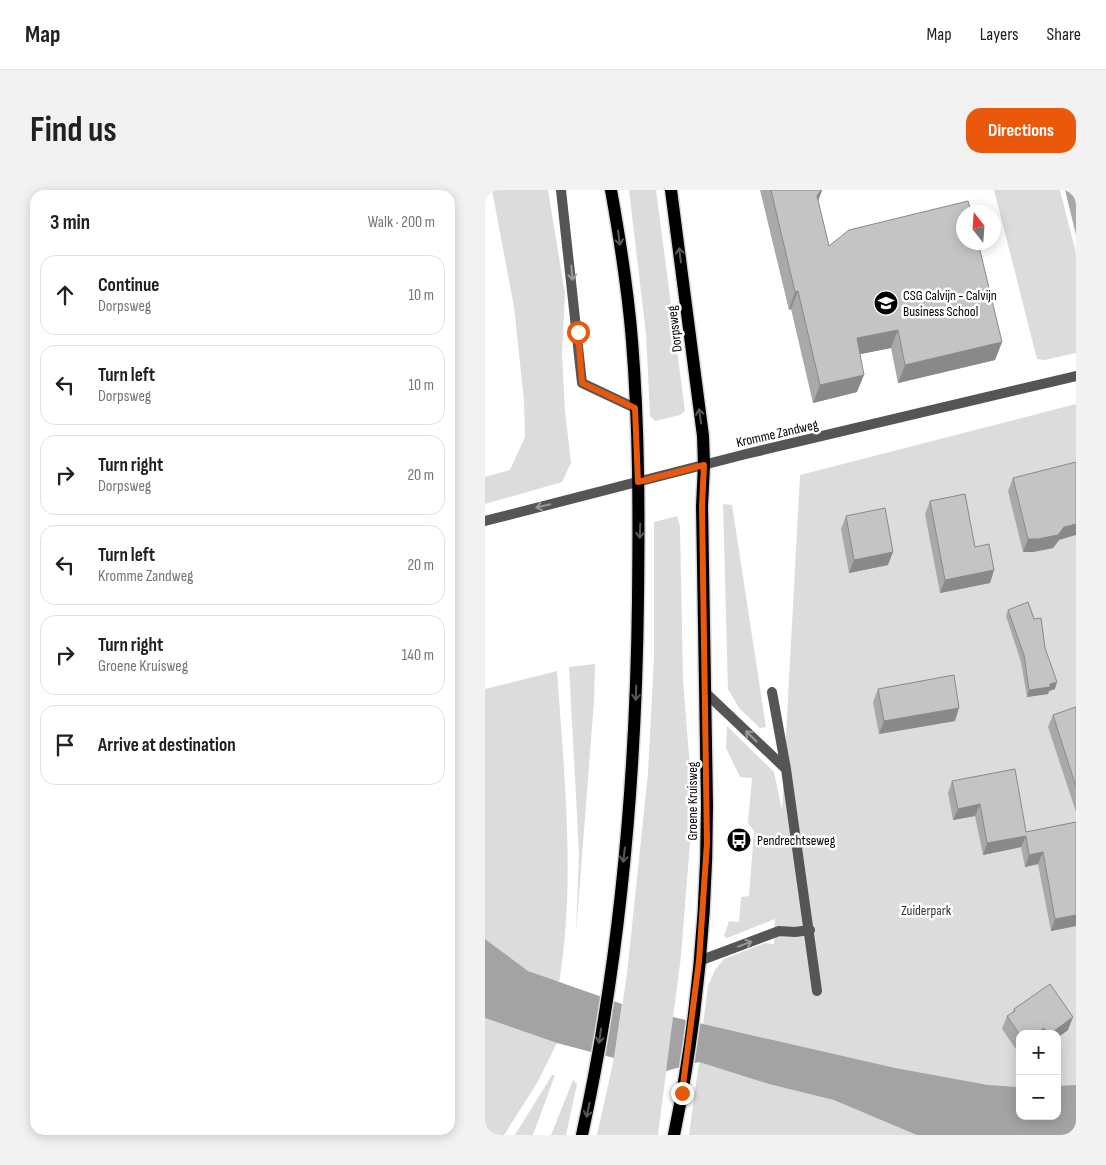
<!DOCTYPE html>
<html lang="en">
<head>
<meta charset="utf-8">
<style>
	body { margin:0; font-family:"Sofia Sans Condensed",sans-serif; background:#f2f2f2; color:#202124 }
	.controls { position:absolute; right:15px; bottom:15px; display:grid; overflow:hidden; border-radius:10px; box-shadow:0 2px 12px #0003 }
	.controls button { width:45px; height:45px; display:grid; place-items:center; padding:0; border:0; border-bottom:1px solid #e0e0e0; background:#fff; color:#202124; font:25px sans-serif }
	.compass { position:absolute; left:471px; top:15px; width:45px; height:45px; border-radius:50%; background:#fff; box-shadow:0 2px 12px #0003; rotate:343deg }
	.stop { position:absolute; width:15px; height:15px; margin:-11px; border:4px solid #ea580c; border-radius:50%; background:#fff }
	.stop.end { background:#ea580c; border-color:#fff; box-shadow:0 1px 5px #0008 }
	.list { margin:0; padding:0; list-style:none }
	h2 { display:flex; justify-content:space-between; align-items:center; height:65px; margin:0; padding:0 20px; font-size:21px }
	h2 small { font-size:16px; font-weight:400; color:#757577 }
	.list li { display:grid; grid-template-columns:32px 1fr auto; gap:15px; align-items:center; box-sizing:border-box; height:80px; margin:0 10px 10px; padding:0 10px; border:1px solid #e0e0e0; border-radius:15px }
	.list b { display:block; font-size:19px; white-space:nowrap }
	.list p { margin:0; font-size:16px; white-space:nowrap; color:#757577 }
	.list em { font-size:16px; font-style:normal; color:#757577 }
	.icon { flex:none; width:28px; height:28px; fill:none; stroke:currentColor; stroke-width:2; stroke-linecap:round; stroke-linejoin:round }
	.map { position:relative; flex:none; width:591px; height:945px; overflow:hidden; border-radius:15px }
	header { display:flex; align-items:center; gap:30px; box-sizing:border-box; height:70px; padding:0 25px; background:#fff; border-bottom:1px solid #e0e0e0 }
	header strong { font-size:24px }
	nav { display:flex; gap:28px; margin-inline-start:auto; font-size:18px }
	.intro { display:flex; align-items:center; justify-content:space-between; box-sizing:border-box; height:120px; padding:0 30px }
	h1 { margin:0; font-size:35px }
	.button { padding:12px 22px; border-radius:15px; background:#ea580c; color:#fff; font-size:18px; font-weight:700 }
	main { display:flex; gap:30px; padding:0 30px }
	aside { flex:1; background:#fff; border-radius:15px; box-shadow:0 2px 12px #0003 }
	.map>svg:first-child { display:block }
</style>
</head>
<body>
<header>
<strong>Map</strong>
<nav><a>Map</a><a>Layers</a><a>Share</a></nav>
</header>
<div class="intro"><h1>Find us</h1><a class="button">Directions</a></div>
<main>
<aside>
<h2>3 min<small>Walk · 200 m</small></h2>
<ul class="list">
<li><svg class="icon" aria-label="ahead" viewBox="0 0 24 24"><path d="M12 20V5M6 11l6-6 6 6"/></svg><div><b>Continue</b><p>Dorpsweg</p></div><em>10 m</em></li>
<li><svg class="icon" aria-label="left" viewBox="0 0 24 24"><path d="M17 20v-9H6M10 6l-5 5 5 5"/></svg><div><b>Turn left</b><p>Dorpsweg</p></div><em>10 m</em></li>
<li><svg class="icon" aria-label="right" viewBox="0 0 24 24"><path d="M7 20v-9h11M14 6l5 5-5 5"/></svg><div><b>Turn right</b><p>Dorpsweg</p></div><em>20 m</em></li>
<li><svg class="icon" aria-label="left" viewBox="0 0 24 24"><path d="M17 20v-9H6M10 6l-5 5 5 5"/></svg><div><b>Turn left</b><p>Kromme Zandweg</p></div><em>20 m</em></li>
<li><svg class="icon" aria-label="right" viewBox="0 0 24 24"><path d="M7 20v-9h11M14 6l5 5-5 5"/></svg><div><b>Turn right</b><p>Groene Kruisweg</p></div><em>140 m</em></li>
<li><svg class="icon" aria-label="arrive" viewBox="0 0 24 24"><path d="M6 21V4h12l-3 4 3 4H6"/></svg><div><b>Arrive at destination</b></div></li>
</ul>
</aside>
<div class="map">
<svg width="591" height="945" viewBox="0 0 591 945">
	<rect width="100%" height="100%" fill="#fff"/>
	<path fill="#dcdcdc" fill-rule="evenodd" d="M7,0h56l17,104 -3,60 3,57 6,52 -9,19 -77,22v-27l25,-7 15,-33 -1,-36 -10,-94z
		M144,0h27l29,221 -5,4 -25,6 -5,-5 -4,-82z
		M509,0h66l16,63v100l-32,7 -7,-1z
		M591,214v731h-387l10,-73 68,21 2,-44 -66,-15 5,-38 7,-16 9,-11 41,-16 9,1 1,-25 -48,19 -3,-2 5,-15 10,1 2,-25 8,-1 5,-65 -6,-8 4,-45 -12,-1 -14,-29 1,-22 47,46 8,38 18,-335zM535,844h37v82h-37z
		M238,314l9,1 34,222 -6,1 -21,-20 -11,-19z
		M192,326l3,10 3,154 10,125 -12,151 -23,179h-61l17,-77 13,-84 21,-201 6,-116v-135z
		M110,474l-1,37 -18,233 3,-81 -10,-186z
		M72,481c7,103 19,209 2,312l-31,-12 -43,-32v-250z
		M0,828l72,25 -20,40 -33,52h-19z
		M67,885h3l-22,60h-18z
		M88,890l4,4 -11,51h-15z"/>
	<path fill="#a3a3a3" d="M0,749l43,32 94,33 -8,54 -57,-15 -72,-25z
		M188,827l222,51 93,17 32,2v29h37v-30l19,-1v50h-159l-83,-35 -65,-16 -70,-22 -33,9z"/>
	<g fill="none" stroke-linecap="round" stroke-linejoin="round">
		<defs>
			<path id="primary" d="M186,0l32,246 1,29 -2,41 5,299c0,110 -11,223 -33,330
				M97,945c38,-173 54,-359 56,-536 1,-86 1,-172 -6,-258 -4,-50 -12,-101 -21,-151"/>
		</defs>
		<use href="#primary" stroke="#dbdbdb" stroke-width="15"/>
		<path stroke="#555" stroke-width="10" d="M76,0l21,193 53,25
			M0,331l261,-67 330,-78
			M287,502l14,77 31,222
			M221,503l80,76
			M214,771l80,-30 16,1 15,-2"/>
		<use href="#primary" stroke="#000" stroke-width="12"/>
	</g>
	<path fill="#a9a9a9" d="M275,0h62l-4,11 11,45 173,96 -7,18 -97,23 -7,-35 -31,6 -3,38 -44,11 -22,-94 -2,1z
		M580,0h11v45z
		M528,288l46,62 -6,8 -20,4h-10l-15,-61z
		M445,311l45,46 19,23 -4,13 -50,10 -15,-79z
		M361,326l42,49 -39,8 -8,-44z
		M523,420l37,38 10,41 -6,2 -1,3 -21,3 -6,-35 -15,-46z
		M393,499l77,32 -76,13 -6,-32z
		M591,517v105l-28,-85 5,-12z
		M467,591l74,51 50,-10v104l-25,5 -13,-67 -13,3 -4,-20 -38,8 -8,-39 -22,4 -5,-27z
		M529,819l54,21 -11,8v-4h-37v21l-18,-26 5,-13 5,-3z"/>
	<path fill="#898989" d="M336,0h1l-6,16 1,-10z
		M313,101l-7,18 -2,1 6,-18z
		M413,140l-7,18 -40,8 6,-18z
		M517,152l-7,18 -97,23 7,-18z
		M379,185l-7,17 -44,11 7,-18z
		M591,334v11l-17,5 -6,8 -20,4h-10l5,-13 36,-12z
		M408,362l-5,13 -39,8 5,-13z
		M509,380l-4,13 -50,10 5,-13z
		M572,492l-2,7 -6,2 -1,3 -21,3 2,-7z
		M474,518l-4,13 -76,13 5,-13z
		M495,614l-5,12 -22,4 5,-11z
		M541,646l-5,11 -38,8 4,-12z
		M558,662l-5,12 -13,3 4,-12z
		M591,725v11l-25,5 4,-12z
		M588,827l-5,13 -11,8v-4h-7z
		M559,838l-2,6h-6z"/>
	<path fill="#c4c4c4" stroke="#898989" d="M286,0h50l-4,6 12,50 20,-16 119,-29 3,11h-8v30h15l24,100 -97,23 -7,-35 -41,8 7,37 -44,10 -22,-94 -3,1z
		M591,272v62l-12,3 -6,8 -20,4h-10l-15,-61z
		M480,304l10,53 14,-3 5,26 -49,10 -15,-79z
		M400,318l8,44 -39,8 -8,-44z
		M543,412l6,17 7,-1 4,30 12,34 -7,2v3l-21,3 -5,-35 -16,-45z
		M469,485l5,33 -75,13 -6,-32z
		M591,517v80l-23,-72z
		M530,579l11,63 50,-10v93l-21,4 -12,-67 -14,3 -3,-19 -39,7 -7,-39 -22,5 -6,-28z
		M565,794l23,33 -23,17h-2l-4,-6 -8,6h-16v1l-13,-19 8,-5 -1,-2z"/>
	<defs><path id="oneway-shaft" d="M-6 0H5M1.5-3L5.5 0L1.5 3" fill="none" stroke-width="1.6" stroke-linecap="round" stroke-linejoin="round" transform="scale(1.25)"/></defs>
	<g stroke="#595959">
		<use href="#oneway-shaft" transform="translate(134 48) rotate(82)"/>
		<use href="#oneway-shaft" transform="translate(195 65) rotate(-97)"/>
		<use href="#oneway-shaft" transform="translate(215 226) rotate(-98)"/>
		<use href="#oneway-shaft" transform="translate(155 341) rotate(92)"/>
		<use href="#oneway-shaft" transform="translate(151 503) rotate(92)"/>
		<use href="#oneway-shaft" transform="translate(139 665) rotate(97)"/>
		<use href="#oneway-shaft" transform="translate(115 846) rotate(98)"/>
		<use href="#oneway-shaft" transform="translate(103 920) rotate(102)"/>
	</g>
	<g stroke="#999">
		<use href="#oneway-shaft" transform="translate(87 83) rotate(84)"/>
		<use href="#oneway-shaft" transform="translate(58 316) rotate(166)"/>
		<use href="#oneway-shaft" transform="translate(266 546) rotate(-136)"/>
		<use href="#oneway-shaft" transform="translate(260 754) rotate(-20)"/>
	</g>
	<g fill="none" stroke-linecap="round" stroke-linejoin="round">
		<path stroke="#ea580c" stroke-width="6" d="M93,142l4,51 53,25 3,74 66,-17 -2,41 5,337 -8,118 -17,132"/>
	</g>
	<defs>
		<symbol id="school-disc" viewBox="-11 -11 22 22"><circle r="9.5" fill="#000" stroke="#fff"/><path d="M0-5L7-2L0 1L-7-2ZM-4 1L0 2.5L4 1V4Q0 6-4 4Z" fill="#fff"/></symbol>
		<symbol id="bus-disc" viewBox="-11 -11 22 22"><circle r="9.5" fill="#000" stroke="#fff"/><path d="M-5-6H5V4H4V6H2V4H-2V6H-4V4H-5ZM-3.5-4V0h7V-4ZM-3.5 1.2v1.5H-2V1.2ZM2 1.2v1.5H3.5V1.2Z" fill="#fff"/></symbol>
	</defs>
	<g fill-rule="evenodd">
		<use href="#school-disc" x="387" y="99" width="28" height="28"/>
		<use href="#bus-disc" x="240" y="636" width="28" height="28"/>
	</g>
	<g text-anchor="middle" stroke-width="5" stroke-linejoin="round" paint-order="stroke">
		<g font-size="14" fill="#000" stroke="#fff" text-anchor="start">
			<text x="418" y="110">CSG Calvijn - Calvijn<tspan x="418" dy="16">Business School</tspan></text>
			<text x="272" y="655">Pendrechtseweg</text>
		</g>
		<g font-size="14" fill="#000" stroke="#fff">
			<text transform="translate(189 139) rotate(-97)" y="5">Dorpsweg</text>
			<text transform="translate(292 243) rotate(-13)" y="5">Kromme Zandweg</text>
			<text transform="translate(207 611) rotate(-90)" y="5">Groene Kruisweg</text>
		</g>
		<g font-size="14" fill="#333" stroke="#fff">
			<text x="441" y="725">Zuiderpark</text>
		</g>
	</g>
</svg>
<div class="controls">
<button>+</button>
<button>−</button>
</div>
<svg class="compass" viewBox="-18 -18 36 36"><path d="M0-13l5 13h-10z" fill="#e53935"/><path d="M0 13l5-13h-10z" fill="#757577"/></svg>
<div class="stop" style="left:93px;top:142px"></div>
<div class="stop end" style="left:197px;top:903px"></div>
</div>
</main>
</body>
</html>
